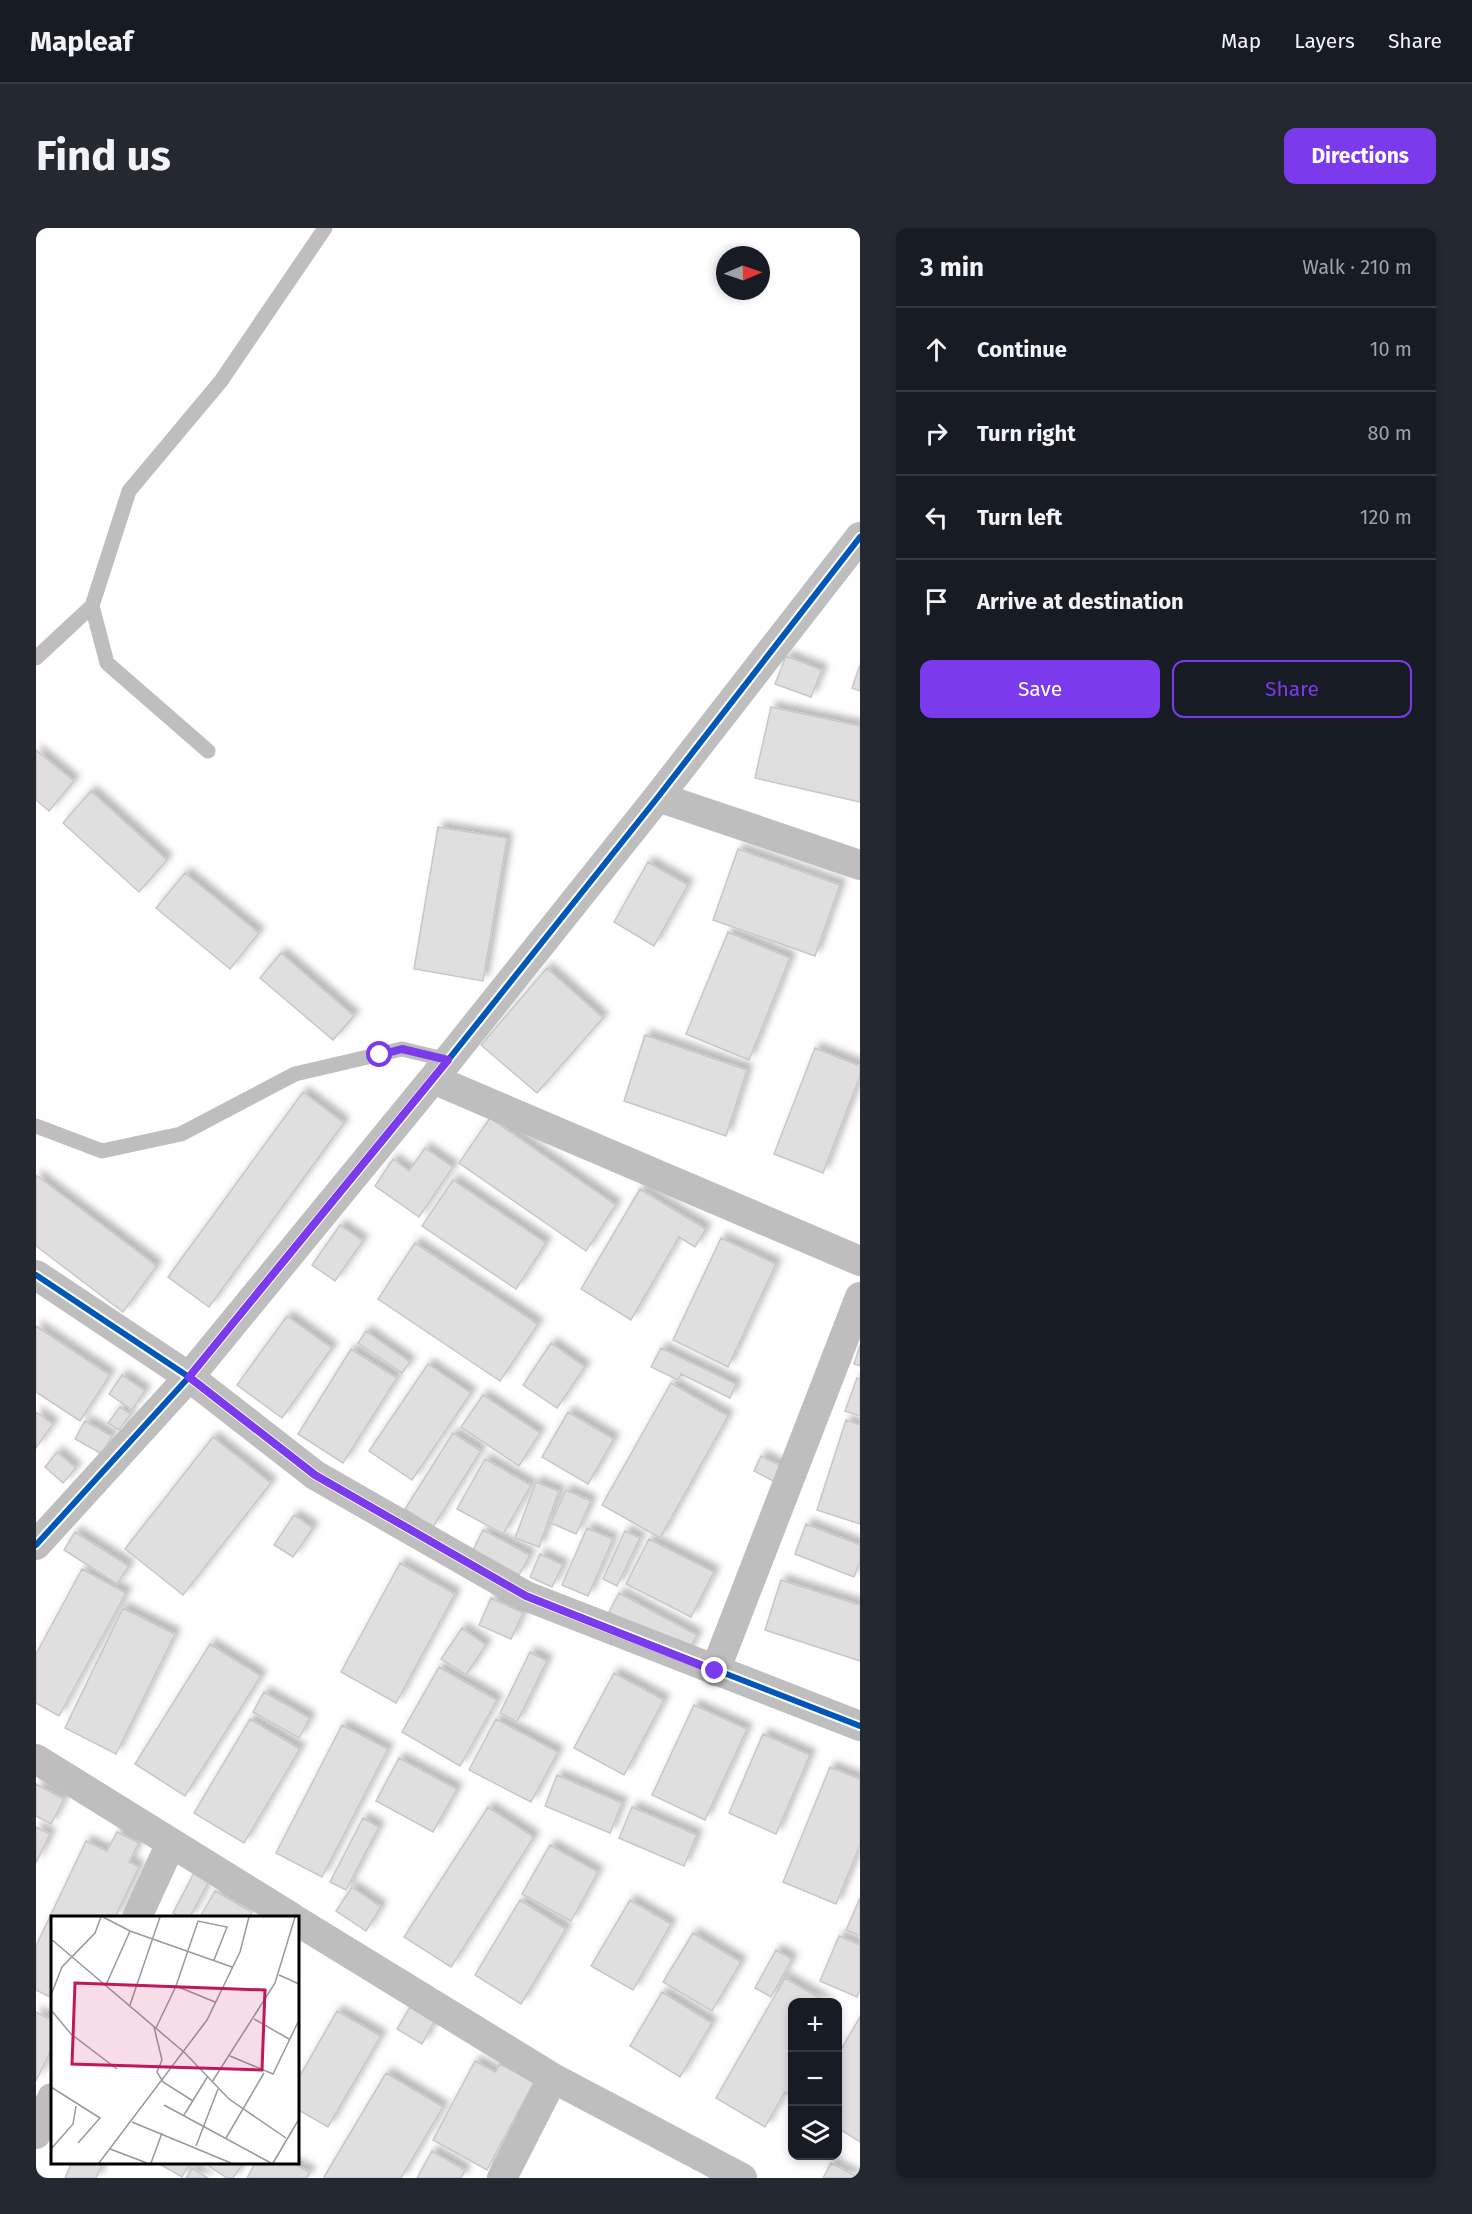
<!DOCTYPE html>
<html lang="en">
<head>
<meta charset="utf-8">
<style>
	body { margin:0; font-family:"Fira Sans",sans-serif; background:#242831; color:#f1f3f6 }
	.controls { position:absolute; right:18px; bottom:18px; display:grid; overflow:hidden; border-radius:12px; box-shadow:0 3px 9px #0003 }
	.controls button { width:54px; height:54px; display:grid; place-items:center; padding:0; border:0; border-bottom:2px solid #363941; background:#171b24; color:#f1f3f6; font:30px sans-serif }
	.compass { position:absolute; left:680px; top:18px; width:54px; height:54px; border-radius:50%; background:#171b24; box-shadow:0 3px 9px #0003; rotate:88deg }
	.stop { position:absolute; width:18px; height:18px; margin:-14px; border:4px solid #7c3aed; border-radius:50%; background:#fff }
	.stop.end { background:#7c3aed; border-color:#fff; box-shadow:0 2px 6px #0008 }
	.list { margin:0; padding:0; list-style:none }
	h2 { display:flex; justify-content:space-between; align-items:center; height:78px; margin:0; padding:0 24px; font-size:26px }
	h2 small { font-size:20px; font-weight:400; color:#9ea1a6 }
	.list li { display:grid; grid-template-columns:39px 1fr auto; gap:18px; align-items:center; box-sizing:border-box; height:84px; padding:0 24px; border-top:2px solid #363941 }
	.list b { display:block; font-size:22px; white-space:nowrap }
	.list em { font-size:20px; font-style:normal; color:#9ea1a6 }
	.actions { display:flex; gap:12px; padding:18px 24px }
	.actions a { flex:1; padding:14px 0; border:2px solid #7c3aed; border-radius:12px; text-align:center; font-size:21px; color:#7c3aed }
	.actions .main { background:#7c3aed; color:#fff }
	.icon { flex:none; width:33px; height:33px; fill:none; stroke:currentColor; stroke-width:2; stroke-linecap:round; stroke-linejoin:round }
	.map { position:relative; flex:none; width:824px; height:1950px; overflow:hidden; border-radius:12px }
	header { display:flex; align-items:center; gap:36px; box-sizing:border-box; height:84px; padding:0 30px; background:#171b24; border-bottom:2px solid #363941 }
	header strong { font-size:28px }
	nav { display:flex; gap:33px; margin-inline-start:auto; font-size:21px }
	.intro { display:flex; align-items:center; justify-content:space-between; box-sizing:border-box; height:144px; padding:0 36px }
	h1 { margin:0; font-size:42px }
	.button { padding:15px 27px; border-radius:12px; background:#7c3aed; color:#fff; font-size:21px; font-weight:700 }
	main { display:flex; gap:36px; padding:0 36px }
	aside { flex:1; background:#171b24; border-radius:12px; box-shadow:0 3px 9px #0003 }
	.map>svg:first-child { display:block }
</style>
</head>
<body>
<header>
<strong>Mapleaf</strong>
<nav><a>Map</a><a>Layers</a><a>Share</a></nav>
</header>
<div class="intro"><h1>Find us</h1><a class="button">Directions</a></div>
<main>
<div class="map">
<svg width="824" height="1950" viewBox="0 0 824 1950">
	<defs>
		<filter id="shadow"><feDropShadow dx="5.5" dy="-5.5" stdDeviation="3" flood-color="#0004"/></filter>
	</defs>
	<rect width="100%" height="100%" fill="#fff"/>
	<path fill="#dfdfdf" stroke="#c7c7c7" stroke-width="1.5" filter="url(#shadow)" d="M750,428l36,14 -11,27 -36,-13z
		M824,437v26l-8,-3z
		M735,479l89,19v76l-105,-24z
		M0,522l38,31 -25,30 -13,-11z
		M55,563l76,69 -28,32 -76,-69z
		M402,599l69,11 -24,143 -69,-12z
		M702,621l102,36 -25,71 -102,-36z
		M612,634l40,23 -34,61 -40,-24z
		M149,645l74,60 -29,36 -74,-61z
		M692,704l62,26 -41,102 -63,-26z
		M245,725l73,63 -21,24 -73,-62z
		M511,740l56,50 -66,75 -56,-48z
		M609,807l102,35 -21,66 -102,-35z
		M779,820l45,18v10l-37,97 -49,-19z
		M267,864l41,31 -135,184 -41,-30z
		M454,890l126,87 -30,46 -127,-88z
		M389,920l28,19 -34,50 -44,-31 18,-27 16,12z
		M0,947l121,91 -34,46 -87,-66z
		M417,952l93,63 -30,46 -94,-63z
		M604,961l66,40 -11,18 -16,-10 -48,83 -50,-31z
		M304,997l23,16 -28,40 -23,-16z
		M685,1010l55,26 -48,103 -55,-27z
		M379,1015l123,81 -38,57 -122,-82z
		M251,1088l45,32 -50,70 -45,-33z
		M0,1098l74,49 -30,46 -44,-29z
		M330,1103l44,31 -8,11 -44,-30z
		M515,1115l34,24 -28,41 -34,-23z
		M824,1117v21l-6,-2z
		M625,1120l75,36 -6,14 -49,-24 -3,6 -27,-13z
		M315,1121l46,29 -54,85 -45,-29z
		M392,1136l43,29 -59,87 -43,-29z
		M86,1147l23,16 -13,19 -23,-16z
		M821,1150l3,1v37l-15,-5z
		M635,1155l57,33 -68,122 -58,-33z
		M447,1167l57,38 -21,33 -58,-39z
		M84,1179l11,7 -12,16 -11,-7z
		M0,1184l17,12 -17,24z
		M532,1184l46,27 -26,45 -46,-27z
		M810,1192l14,5v99l-43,-14z
		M49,1193l27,15 -10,18 -27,-15z
		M417,1205l28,18 -48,76 -28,-18z
		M177,1209l58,46 -88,112 -58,-46z
		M21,1224l19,16 -13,15 -18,-16z
		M725,1228l24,12 -8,15 -23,-12z
		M449,1231l46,26 -28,49 -46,-25z
		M500,1254l23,9 -20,56 -24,-9z
		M530,1262l25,11 -15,33 -25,-11z
		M258,1287l19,13 -20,29 -19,-12z
		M770,1296l54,21v16l-6,16 -59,-23z
		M551,1300l26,11 -25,57 -26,-11z
		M447,1302l47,25 -11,20 -46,-25z
		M589,1303l15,7 -23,48 -14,-7z
		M39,1304l54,34 -12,18 -53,-34z
		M613,1311l65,33 -23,45 -65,-33z
		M504,1326l23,11 -11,22 -22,-10z
		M364,1335l55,31 -59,109 -55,-31z
		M46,1341l44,24 -67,123 -23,-13v-49z
		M745,1352l79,25v56l-95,-31z
		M583,1365l78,42 -10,19 -78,-42z
		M455,1370l32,15 -12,26 -32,-14z
		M87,1380l52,26 -59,120 -51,-26z
		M426,1400l24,17 -20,30 -25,-16z
		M174,1416l51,32 -76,120 -50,-32z
		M494,1424l17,9 -30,61 -17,-9z
		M403,1439l58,33 -37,66 -58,-34z
		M578,1445l50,27 -40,75 -50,-27z
		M228,1464l46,26 -11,20 -46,-26z
		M658,1477l53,24 -42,91 -53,-25z
		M214,1491l50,30 -56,94 -50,-30z
		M460,1491l62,33 -27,50 -62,-32z
		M306,1497l46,24 -66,128 -46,-24z
		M727,1506l47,21 -34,79 -47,-21z
		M363,1530l58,31 -24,43 -57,-31z
		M794,1539l30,12v66l-24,59 -53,-22z
		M521,1547l65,28 -12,30 -65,-27z
		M0,1556l28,15 -13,25 -15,-8z
		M452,1579l46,30 -83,130 -47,-30z
		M596,1579l65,28 -13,31 -65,-28z
		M327,1590l16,9 -33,63 -16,-8z
		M0,1599l14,7 -14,29z
		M81,1604l22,11 -10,19 10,5 -24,50h-63v81l-16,-8v-44l50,-105 21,10z
		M514,1617l48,27 -27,49 -49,-27z
		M158,1645l15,8 -19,36h-10l-7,-4z
		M316,1659l29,20 -15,24 -30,-20z
		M179,1663l37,21 -3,5h-49z
		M824,1670v38l-14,-6z
		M484,1672l46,29 -45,75 -46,-29z
		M594,1672l41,24 -38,66 -42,-24z
		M657,1705l48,29 -29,49 -49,-29z
		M803,1708l21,9v45l-3,7 -37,-16z
		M740,1722l16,9 -21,38 -16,-9z
		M749,1750l42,24h-35v94l-7,-4 -20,35 -49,-29z
		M626,1764l50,31 -32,54 -50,-31z
		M374,1779l24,15 -12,22 -25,-15z
		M301,1783l44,25 -53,91 -31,-18v-28z
		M0,1784l16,8v28l-16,33z
		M824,1789v125l-22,-14v-73z
		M439,1833l20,11 5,-8 34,18 -47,88 -54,-30z
		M350,1845l57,34 -42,71h-75l-2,-1z
		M396,1923l33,19 -4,8h-44z
		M36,1934h31l-7,16h-31z
		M120,1934h34l-8,15z
		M169,1934h39l-11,16h-6l-23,-15z
		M220,1934h34l20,10 -3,6h-60z
		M795,1935l27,14 -1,1h-34z
		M156,1940l16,10h-22z"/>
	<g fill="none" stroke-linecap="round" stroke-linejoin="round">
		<path stroke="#bebebe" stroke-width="15" d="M56,378l15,57 101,88
			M0,430l56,-52 37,-115 92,-110 104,-153
			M0,898l66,25 79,-17 114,-60 107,-25 46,11"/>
		<path stroke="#bebebe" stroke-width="30" d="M622,569l202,68
			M397,851l427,182
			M0,1047l153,102 126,98 211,121 334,130
			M0,1317l153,-168 244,-298 225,-282 202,-260
			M679,1443l145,-374
			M0,1531l255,158
			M101,1689l34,-74
			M261,1693l256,157 189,100
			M0,1906l16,-36
			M466,1950l51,-100"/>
		<defs>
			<path id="cycleway" d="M0,1047l153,102 126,98 211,121 334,130
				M0,1317l153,-168 244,-298 225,-282 202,-260"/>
		</defs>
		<use href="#cycleway" stroke="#fff" stroke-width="10"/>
		<use href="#cycleway" stroke="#0057b8" stroke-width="6"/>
	</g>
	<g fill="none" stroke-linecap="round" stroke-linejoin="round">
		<path stroke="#7c3aed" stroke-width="8" d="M344,827l22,-6 46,11 -259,317 126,98 211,121 189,75"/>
	</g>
	<g transform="translate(15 1688)">
		<rect width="248" height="248" fill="#fff"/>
		<path fill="none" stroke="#999" stroke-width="1.5" d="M52,1l27,14 102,36M0,23l134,114 44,46 57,39M228,59l20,9M55,69l24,-54M125,70l39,16M0,79l11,-28 33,-34 6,-16M79,89l30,-88M0,94l20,24 46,35M203,103l35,20M103,111l8,33 -5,12 6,10 30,19M105,112l20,-42 22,-65 29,6 -13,33M179,140l43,18 26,-54M161,166l63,-99 20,-66M0,171l49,31 -22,25M113,189l107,58M133,199l24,-39M81,206l99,41M175,222l38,-65M145,230l22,-57M0,233l22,-25 3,-18M59,233l37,14M48,247l108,-143 33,-68 9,-35M100,247l11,-30M222,247l26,-44"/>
		<path fill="#c2185b" fill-opacity="0.15" stroke="#c2185b" stroke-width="3" d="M24,67l190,7 -3,80 -190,-6z"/>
		<rect width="248" height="248" fill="none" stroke="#000" stroke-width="3"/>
	</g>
</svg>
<div class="controls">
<button>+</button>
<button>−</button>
<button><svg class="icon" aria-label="layers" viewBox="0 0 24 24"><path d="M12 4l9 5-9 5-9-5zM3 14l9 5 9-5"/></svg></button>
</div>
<svg class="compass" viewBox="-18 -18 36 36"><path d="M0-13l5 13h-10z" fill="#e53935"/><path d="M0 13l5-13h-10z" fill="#9ea1a6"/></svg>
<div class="stop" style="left:344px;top:827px"></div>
<div class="stop end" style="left:679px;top:1443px"></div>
</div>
<aside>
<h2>3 min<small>Walk · 210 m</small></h2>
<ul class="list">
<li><svg class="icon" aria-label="ahead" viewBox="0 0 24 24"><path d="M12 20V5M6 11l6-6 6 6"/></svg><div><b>Continue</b></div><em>10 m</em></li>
<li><svg class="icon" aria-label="right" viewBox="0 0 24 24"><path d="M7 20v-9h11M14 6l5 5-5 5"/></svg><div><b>Turn right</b></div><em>80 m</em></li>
<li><svg class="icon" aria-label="left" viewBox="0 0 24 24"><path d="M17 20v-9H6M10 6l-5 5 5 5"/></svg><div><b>Turn left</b></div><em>120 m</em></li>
<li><svg class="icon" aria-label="arrive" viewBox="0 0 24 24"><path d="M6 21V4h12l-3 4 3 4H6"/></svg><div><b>Arrive at destination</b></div></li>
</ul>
<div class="actions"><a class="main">Save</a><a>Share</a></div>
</aside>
</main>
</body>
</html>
